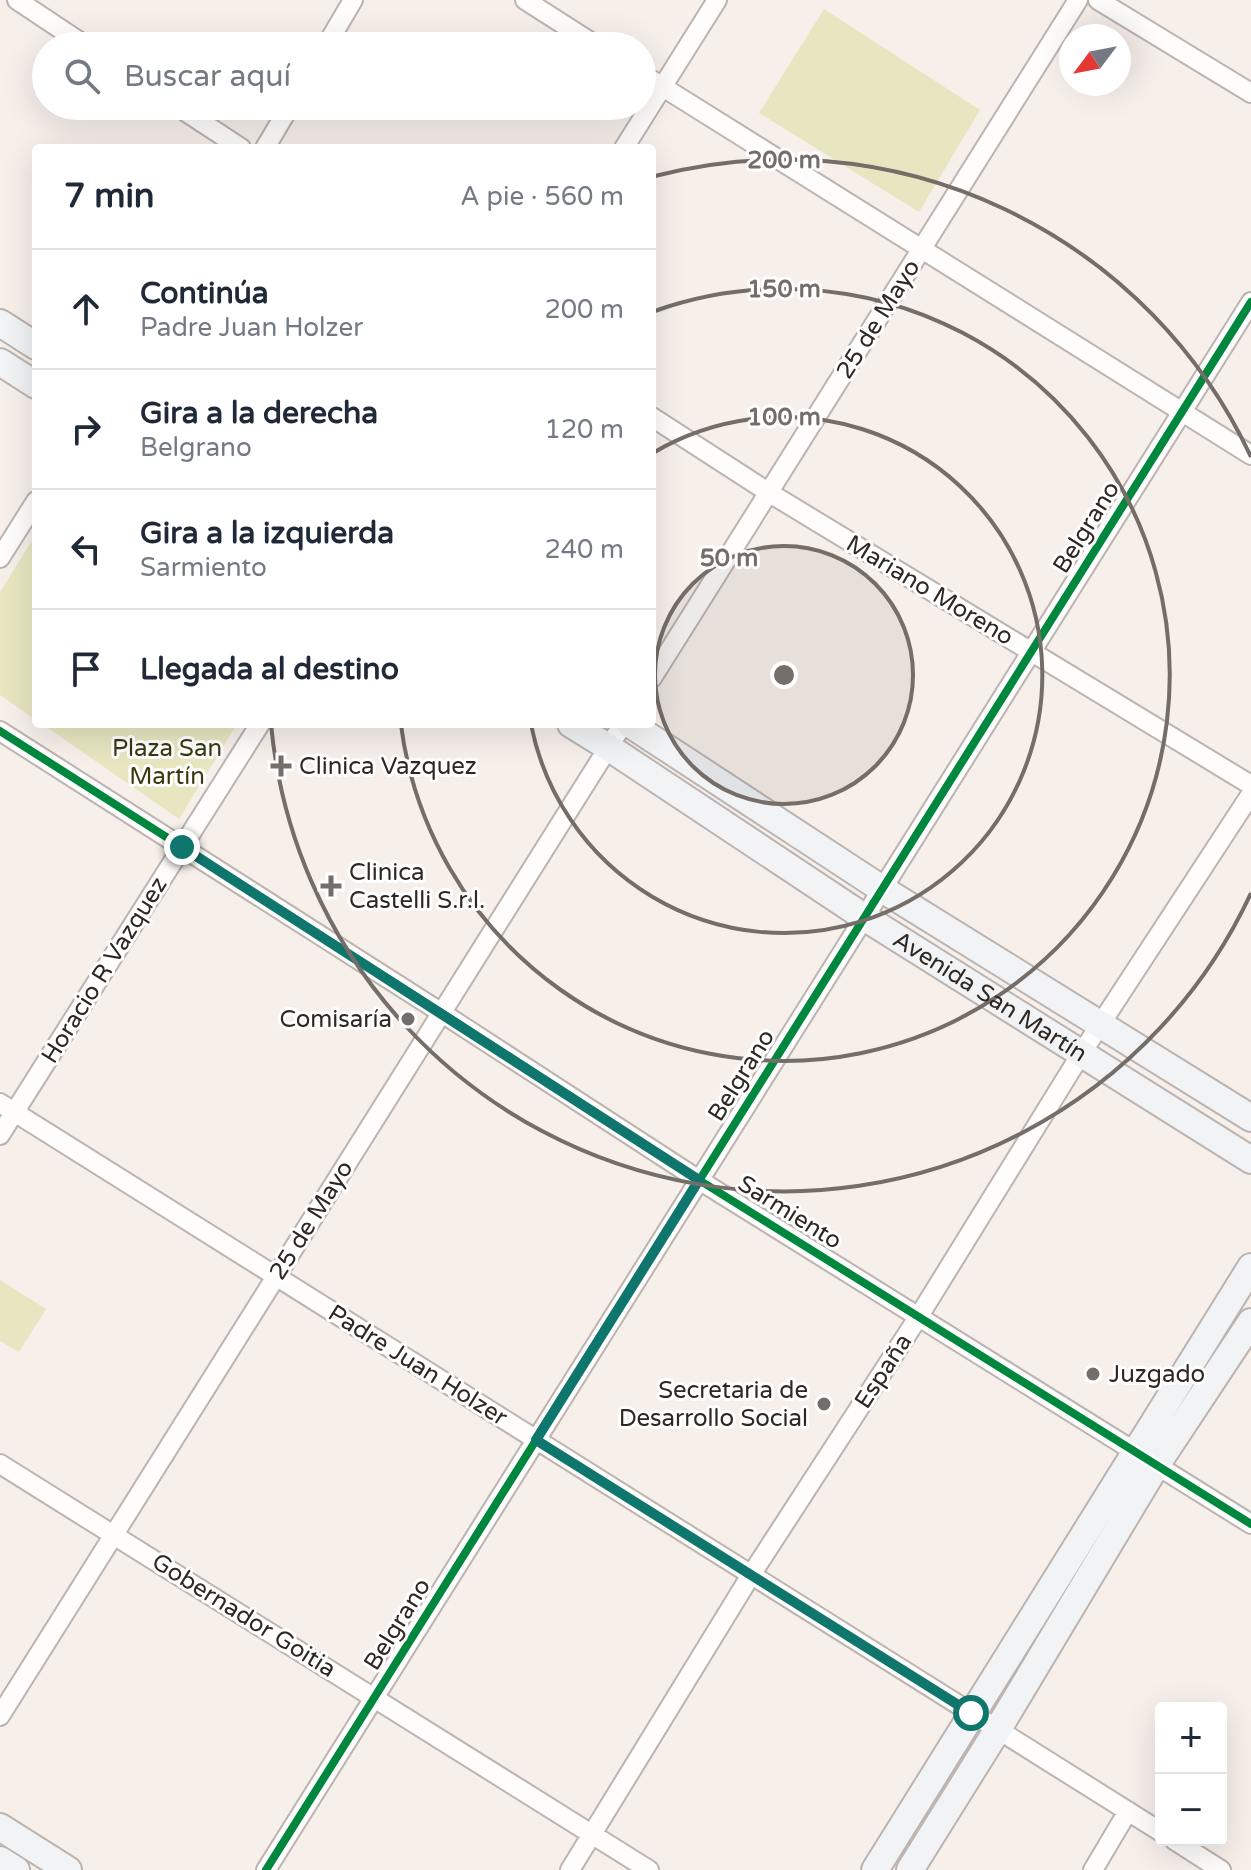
<!DOCTYPE html>
<html lang="es">
<head>
<meta charset="utf-8">
<style>
	body { margin:0; font-family:"Varela Round",sans-serif; background:#f6f6f7; color:#1f2937 }
	.controls { position:absolute; right:24px; bottom:24px; display:grid; overflow:hidden; border-radius:8px; box-shadow:0 8px 32px #0002 }
	.controls button { width:72px; height:72px; display:grid; place-items:center; padding:0; border:0; border-bottom:2px solid #e0e1e3; background:#fff; color:#1f2937; font:40px sans-serif }
	.compass { position:absolute; left:1059px; top:24px; width:72px; height:72px; border-radius:50%; background:#fff; box-shadow:0 8px 32px #0002; rotate:238deg }
	.stop { position:absolute; width:24px; height:24px; margin:-18px; border:6px solid #0f766e; border-radius:50%; background:#fff }
	.stop.end { background:#0f766e; border-color:#fff; box-shadow:0 2px 8px #0008 }
	.list { margin:0; padding:0; list-style:none }
	h2 { display:flex; justify-content:space-between; align-items:center; height:104px; margin:0; padding:0 32px; font-size:34px }
	h2 small { font-size:26px; font-weight:400; color:#747a83 }
	.list li { display:grid; grid-template-columns:52px 1fr auto; gap:24px; align-items:center; box-sizing:border-box; height:120px; padding:0 32px; border-top:2px solid #e0e1e3 }
	.list b { display:block; font-size:30px; white-space:nowrap }
	.list p { margin:0; font-size:26px; white-space:nowrap; color:#747a83 }
	.list em { font-size:26px; font-style:normal; color:#747a83 }
	.icon { flex:none; width:44px; height:44px; fill:none; stroke:currentColor; stroke-width:2; stroke-linecap:round; stroke-linejoin:round }
	.map { position:relative; flex:none; width:1251px; height:1870px; overflow:hidden }
	.search { position:absolute; background:#fff; box-shadow:0 8px 32px #0002; left:32px; top:32px; width:624px; height:88px; display:flex; align-items:center; gap:20px; box-sizing:border-box; padding:0 28px; border-radius:44px; color:#747a83; font-size:30px }
	.panel { position:absolute; background:#fff; box-shadow:0 8px 32px #0002; left:32px; top:144px; width:624px; height:584px; border-radius:8px }
	.map>svg:first-child { display:block }
</style>
</head>
<body>
<div class="map">
<svg width="1251" height="1870" viewBox="0 0 1251 1870">
	<rect width="100%" height="100%" fill="#f7efea"/>
	<path fill="#e8e6c1" d="M824,9l156,101 -61,102 -160,-99z
		M36,534v186l-36,-25v-103z
		M42,724h195l-58,95z
		M0,1280l46,29 -27,43 -19,-11z"/>
	<g fill="none" stroke-linecap="round" stroke-linejoin="round">
		<defs>
			<path id="street" d="M17,0l69,46
				M525,0l72,46
				M1098,0l153,93
				M326,46l27,-46
				M642,74l609,381
				M177,106l64,42
				M265,148l25,-42
				M624,148l93,-148
				M652,417l116,75 483,293
				M0,558l36,-57
				M652,678l426,-678
				M0,731l442,282 257,167 552,344
				M0,1103l1161,729
				M0,1135l260,-411
				M0,1464l649,406
				M0,1716l623,-992
				M1174,1840l47,30
				M266,1870l985,-1568
				M570,1870l181,-295 168,-259 162,-262 170,-260
				M1093,1870l35,-59"/>
			<g id="secondary">
				<path d="M0,323l36,23"/>
				<path d="M0,362l36,23"/>
				<path id="s1" d="M571,724l37,23 256,170 387,243"/>
				<path d="M630,724l252,165 369,229"/>
				<path d="M0,1827l68,43"/>
				<path d="M0,1860l16,10"/>
				<path d="M875,1870l376,-603"/>
				<path d="M910,1870l88,-141 159,-265 94,-142"/>
			</g>
		</defs>
		<use href="#street" stroke="#bbb4b0" stroke-width="22"/>
		<use href="#secondary" stroke="#bbb4b0" stroke-width="30"/>
		<use href="#street" stroke="#fefdfc" stroke-width="18"/>
		<use href="#secondary" stroke="#f1f3f4" stroke-width="26"/>
		<defs>
			<path id="cycleway" d="M0,731l442,282 257,167 552,344
				M266,1870l985,-1568"/>
		</defs>
		<use href="#cycleway" stroke="#fff" stroke-width="13"/>
		<use href="#cycleway" stroke="#00873e" stroke-width="8"/>
	</g>
	<g fill="none" stroke-linecap="round" stroke-linejoin="round">
		<path stroke="#0f766e" stroke-width="10" d="M182,847l517,333 -163,260 435,273"/>
	</g>
	<circle cx="784" cy="675" r="129" fill="#746d68" fill-opacity=".12"/>
	<g fill="none" stroke="#746d68" stroke-width="4">
		<circle cx="784" cy="675" r="129"/>
		<path d="M653 453A258 258 0 1 1 531 724"/>
		<path d="M655 311A386 386 0 1 1 401 725"/>
		<path d="M1251 893A515 515 0 0 1 271 724M655 176A515 515 0 0 1 1251 457"/>
	</g>
	<g fill="#746d68" stroke="#fff" stroke-width="3">
		<path d="M277 754h8v8h8v8h-8v8h-8v-8h-8v-8h8z"/>
		<path d="M327 874h8v8h8v8h-8v8h-8v-8h-8v-8h8z"/>
		<circle cx="408" cy="1019" r="8"/>
		<circle cx="1093" cy="1374" r="8"/>
		<circle cx="824" cy="1404" r="8"/>
	</g>
	<g text-anchor="middle" stroke-width="6" stroke-linejoin="round" paint-order="stroke">
		<g font-size="24" fill="#2e2722" stroke="#fff">
			<text transform="translate(878 319) rotate(-58)" y="8">25 de Mayo</text>
			<text transform="translate(1086 527) rotate(-58)" y="8">Belgrano</text>
			<text transform="translate(930 590) rotate(31)" y="8">Mariano Moreno</text>
			<text transform="translate(104 970) rotate(-58)" y="8">Horacio R Vazquez</text>
			<text dy="8" stroke="none"><textPath href="#s1" startOffset="500">Avenida San Martín</textPath></text>
			<text transform="translate(741 1075) rotate(-58)" y="8">Belgrano</text>
			<text transform="translate(790 1212) rotate(32)" y="8">Sarmiento</text>
			<text transform="translate(311 1220) rotate(-58)" y="8">25 de Mayo</text>
			<text transform="translate(418 1365) rotate(32)" y="8">Padre Juan Holzer</text>
			<text transform="translate(883 1371) rotate(-57)" y="8">España</text>
			<text transform="translate(244 1615) rotate(32)" y="8">Gobernador Goitia</text>
			<text transform="translate(397 1624) rotate(-58)" y="8">Belgrano</text>
		</g>
		<g font-size="24" fill="#38390f" stroke="#fff">
			<text x="167" y="756">Plaza San<tspan x="167" dy="28">Martín</tspan></text>
		</g>
		<g font-size="24" fill="#2e2722" stroke="#fff" text-anchor="start">
			<text x="299" y="774">Clinica Vazquez</text>
			<text x="349" y="880">Clinica<tspan x="349" dy="28">Castelli S.r.l.</tspan></text>
			<text x="392" y="1027" text-anchor="end">Comisaría</text>
			<text x="1109" y="1382">Juzgado</text>
			<text x="808" y="1398" text-anchor="end">Secretaria de<tspan x="808" dy="28">Desarrollo Social</tspan></text>
		</g>
	</g>
	<circle cx="784" cy="675" r="12" fill="#746d68" stroke="#fff" stroke-width="4"/>
	<g font-size="24" text-anchor="middle" font-weight="bold" fill="#746d68" stroke="#fff" stroke-width="6" stroke-linejoin="round" paint-order="stroke">
		<text x="784" y="168">200 m</text>
		<text x="784" y="297">150 m</text>
		<text x="784" y="425">100 m</text>
		<text x="729" y="566">50 m</text>
	</g>
</svg>
<div class="controls">
<button>+</button>
<button>−</button>
</div>
<svg class="compass" viewBox="-18 -18 36 36"><path d="M0-13l5 13h-10z" fill="#e53935"/><path d="M0 13l5-13h-10z" fill="#747a83"/></svg>
<div class="stop" style="left:971px;top:1713px"></div>
<div class="stop end" style="left:182px;top:847px"></div>
<div class="search"><svg class="icon" aria-label="search" viewBox="0 0 24 24"><circle cx="10" cy="10" r="6"/><path d="M15 15l6 6"/></svg>Buscar aquí</div>
<section class="panel">
<h2>7 min<small>A pie · 560 m</small></h2>
<ul class="list">
<li><svg class="icon" aria-label="ahead" viewBox="0 0 24 24"><path d="M12 20V5M6 11l6-6 6 6"/></svg><div><b>Continúa</b><p>Padre Juan Holzer</p></div><em>200 m</em></li>
<li><svg class="icon" aria-label="right" viewBox="0 0 24 24"><path d="M7 20v-9h11M14 6l5 5-5 5"/></svg><div><b>Gira a la derecha</b><p>Belgrano</p></div><em>120 m</em></li>
<li><svg class="icon" aria-label="left" viewBox="0 0 24 24"><path d="M17 20v-9H6M10 6l-5 5 5 5"/></svg><div><b>Gira a la izquierda</b><p>Sarmiento</p></div><em>240 m</em></li>
<li><svg class="icon" aria-label="arrive" viewBox="0 0 24 24"><path d="M6 21V4h12l-3 4 3 4H6"/></svg><div><b>Llegada al destino</b></div></li>
</ul>
</section>
</div>
</body>
</html>
